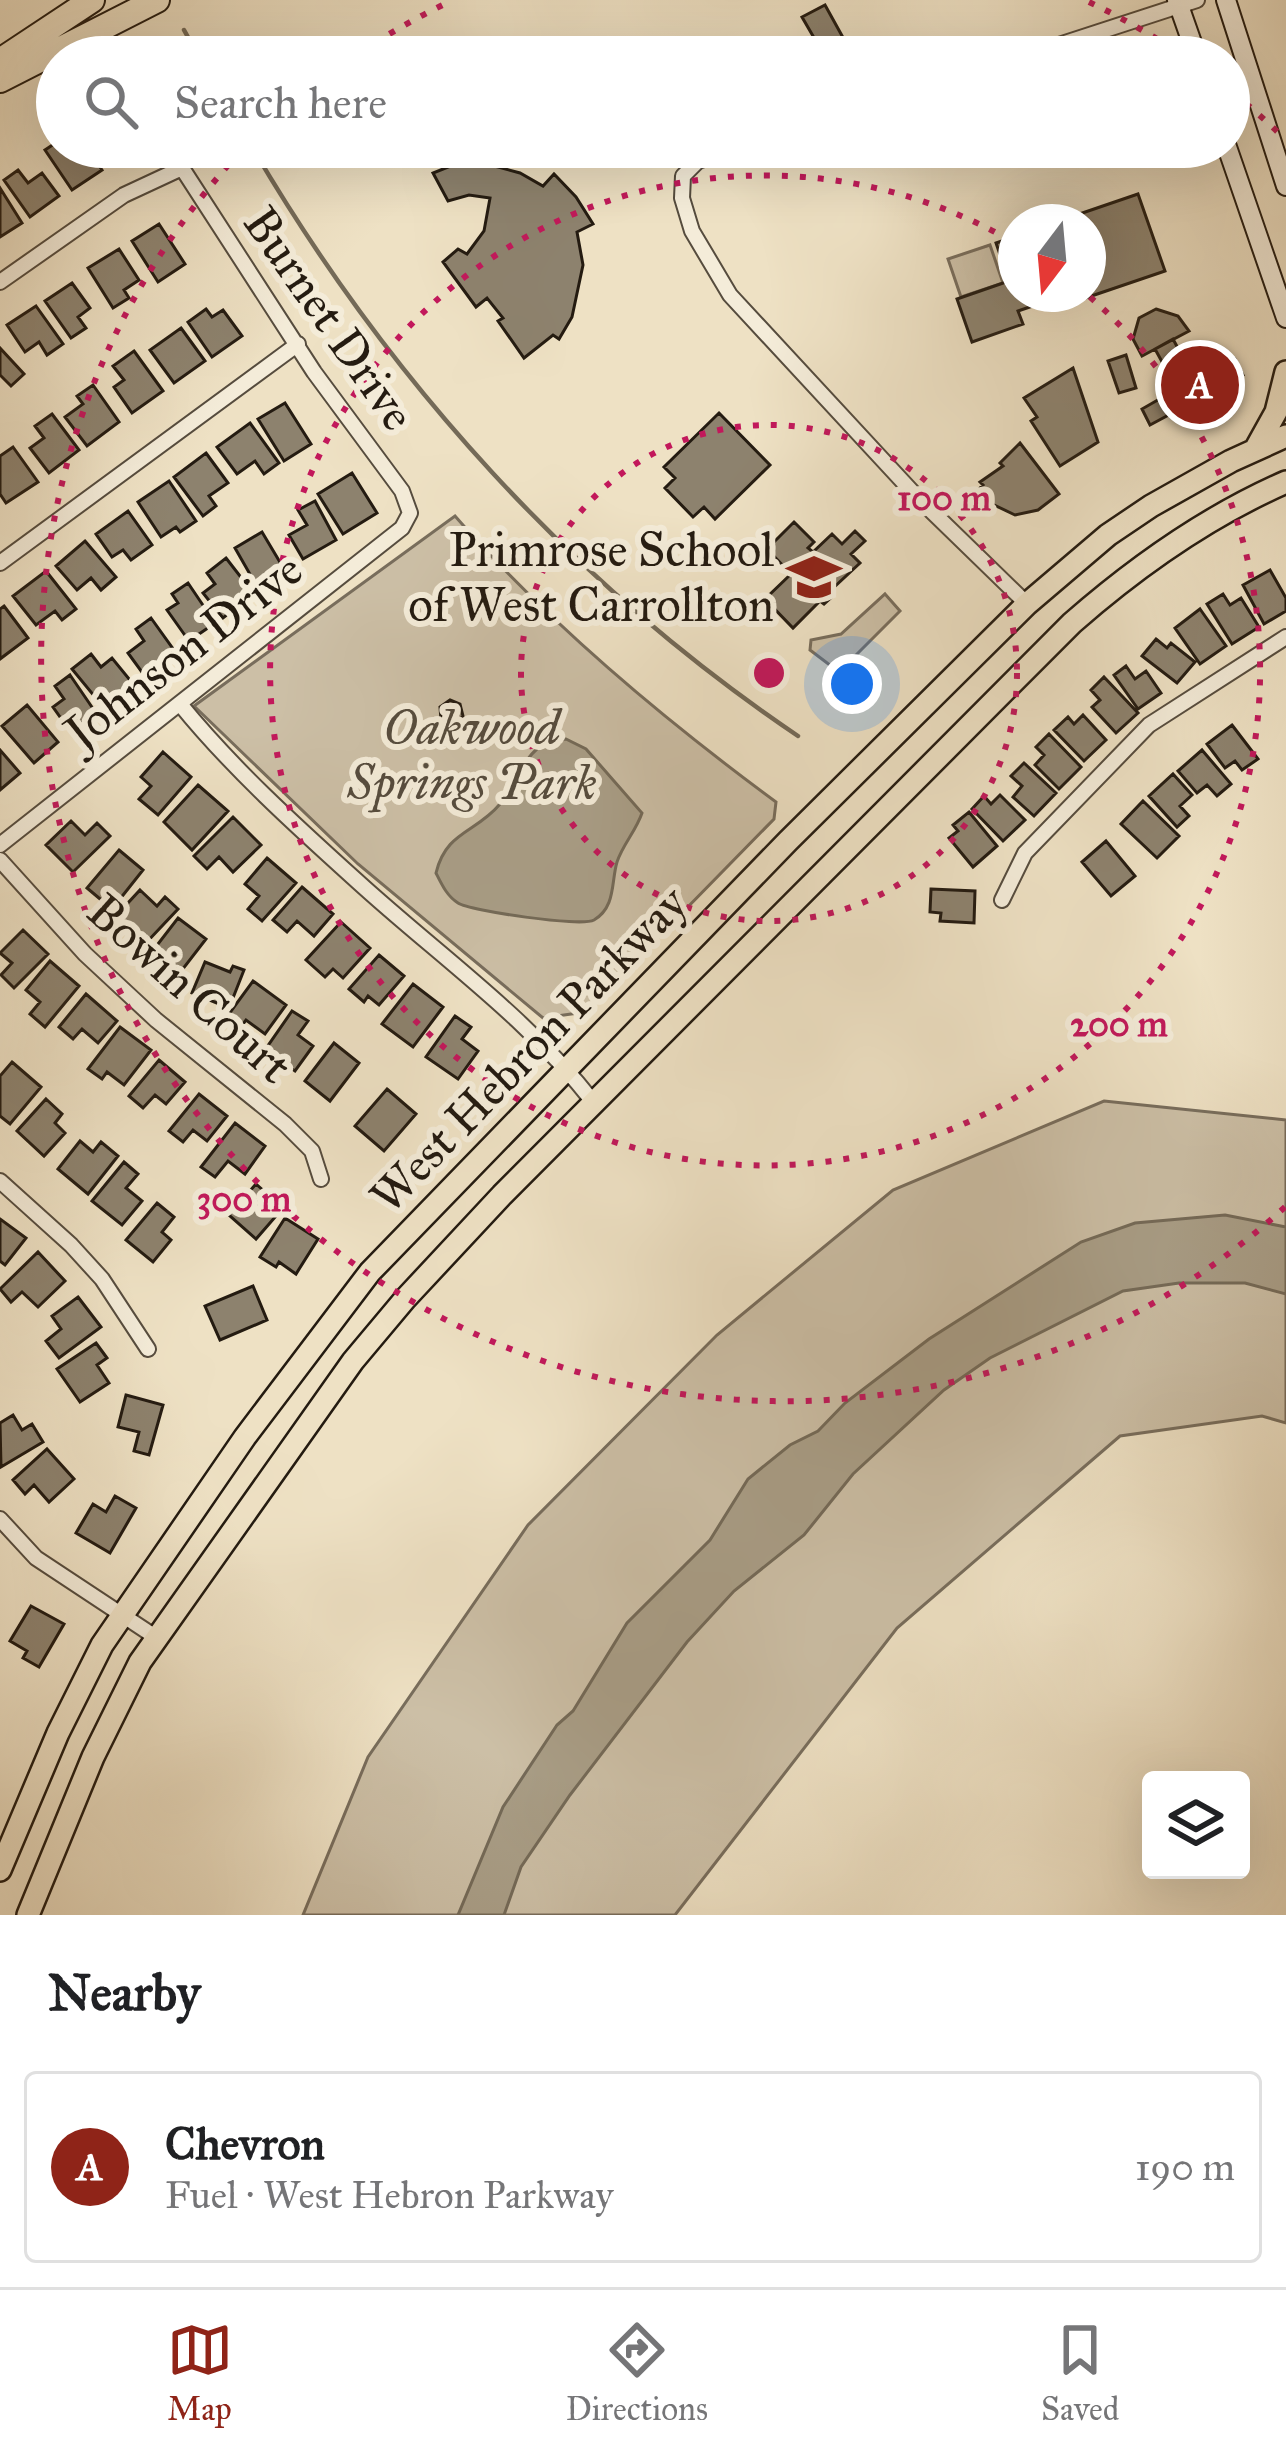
<!DOCTYPE html>
<html lang="en">
<head>
<meta charset="utf-8">
<style>
	body { margin:0; font-family:"IM FELL Great Primer",serif; background:#f2f2f2; color:#202124 }
	.controls { position:absolute; right:36px; bottom:36px; display:grid; overflow:hidden; border-radius:12px; box-shadow:0 12px 48px #0002 }
	.controls button { width:108px; height:108px; display:grid; place-items:center; padding:0; border:0; border-bottom:3px solid #e0e0e0; background:#fff; color:#202124; font:60px sans-serif }
	.compass { position:absolute; left:998px; top:204px; width:108px; height:108px; border-radius:50%; background:#fff; box-shadow:0 12px 48px #0002; rotate:196deg }
	.you { position:absolute; left:852px; top:684px; width:42px; height:42px; margin:-30px; border:9px solid #fff; border-radius:50%; background:#1a73e8; box-shadow:0 0 0 18px #1a73e833 }
	.badge { display:grid; place-items:center; width:78px; height:78px; border-radius:50%; background:#8f2418; color:#fff; font-size:39px; font-weight:700 }
	.pin { position:absolute; translate:-50% -50%; border:6px solid #fff; box-shadow:0 3px 12px #0006 }
	.list { margin:0; padding:0; list-style:none }
	h2 { display:flex; justify-content:space-between; align-items:center; height:156px; margin:0; padding:0 48px; font-size:51px }
	h2 small { font-size:39px; font-weight:400; color:#757577 }
	.list li { display:grid; grid-template-columns:78px 1fr auto; gap:36px; align-items:center; box-sizing:border-box; height:192px; margin:0 24px 24px; padding:0 24px; border:3px solid #e0e0e0; border-radius:12px }
	.list b { display:block; font-size:45px; white-space:nowrap }
	.list p { margin:0; font-size:39px; white-space:nowrap; color:#757577 }
	.list em { font-size:39px; font-style:normal; color:#757577 }
	.icon { flex:none; width:66px; height:66px; fill:none; stroke:currentColor; stroke-width:2; stroke-linecap:round; stroke-linejoin:round }
	.map { position:relative; flex:none; width:1286px; height:1915px; overflow:hidden }
	.search { position:absolute; background:#fff; box-shadow:0 12px 48px #0002; left:36px; right:36px; top:36px; height:132px; display:flex; align-items:center; gap:30px; box-sizing:border-box; padding:0 42px; border-radius:66px; color:#757577; font-size:45px }
	.sheet { height:372px; background:#fff }
	nav { display:flex; justify-content:space-around; align-items:center; box-sizing:border-box; height:168px; border-top:3px solid #e0e0e0; background:#fff; font-size:33px; color:#757577 }
	nav a { display:grid; justify-items:center; gap:6px }
	nav .on { color:#8f2418 }
	.map>svg:first-child { display:block }
</style>
</head>
<body>
<div class="map">
<svg width="1286" height="1915" viewBox="0 0 1286 1915">
	<rect width="100%" height="100%" fill="#eee1c4"/>
	<filter id="stains"><feTurbulence type="fractalNoise" baseFrequency=".00167" numOctaves="4"/><feColorMatrix values="0 0 0 0 .2 0 0 0 0 .09 0 0 0 0 .02 0 0 0 .5 -.17"/></filter>
	<radialGradient id="worn" r=".72"><stop offset=".6" stop-color="#630" stop-opacity="0"/><stop offset="1" stop-color="#630" stop-opacity=".3"/></radialGradient>
	<path fill="#ccbfa6" stroke="#786d5c" stroke-width="3" d="M990,245l13,38 -42,14 -13,-38z
		M455,516c93,107 207,202 321,286l-2,17 -189,193 -42,6 -185,-154 -164,-158z
		M885,594l15,17 -61,61 -29,-22 1,-10 30,-6z
		M1104,1101l182,19v303l-24,-7 -142,20 -223,192 -222,287h-372l65,-158 160,-232 189,-190 176,-145z"/>
	<path fill="#a99e87" stroke="#746a58" stroke-width="3" d="M566,739l20,10 56,64c-6,18 -19,31 -25,49 -6,20 -1,45 -23,58 -13,7 -124,-9 -136,-17 -11,-7 -16,-18 -22,-30 10,-42 40,-40 64,-69 15,-18 21,-42 39,-57 8,-7 16,-7 27,-8z
		M1225,1215l61,12v67l-41,-11h-66l-56,8 -133,67 -46,32 -91,84 -49,61 -70,56 -47,51 -117,153 -49,72 -17,48h-46l45,-108 54,-82 16,-14 54,-88 83,-83 38,-61 42,-34 28,-14 27,-28 84,-64 152,-97 54,-19z"/>
	<g fill="none" stroke-linecap="round" stroke-linejoin="round">
		<path stroke="#746a58" stroke-width="4.5" d="M184,30l15,27
			M252,147c137,234 321,437 546,589"/>
	</g>
	<path fill="#8d826e" stroke="#241b11" stroke-width="3" d="M825,5l21,38 -22,12 -22,-38z
		M57,142v5h11l3,5 15,-5 16,23 -30,20 -27,-40z
		M487,164l33,9 23,13 11,-12 22,23 17,27 -16,8 6,33 -11,52 -13,22 -6,-4 -29,23 -26,-37 5,-3 -16,-20 -11,9 -33,-45 15,-13 9,5 17,-23 6,-33 -21,-3 -21,6 -15,-28 20,-8z
		M18,170l10,13 14,-10 17,23 -29,21 -26,-37z
		M0,188l22,35 -22,14z
		M1138,194l27,77 -103,35 -3,-9 -41,14 5,13 -51,18 -15,-43 52,-18 -13,-38 20,-7v58h72v-72h-32z
		M159,224l26,40 -27,18 -26,-41z
		M119,249l20,31 -15,10 5,8 -16,10 -25,-40z
		M72,283l18,25 -12,9 8,11 -15,10 -26,-37z
		M36,306l27,38 -16,11 -8,-13 -14,10 -18,-27z
		M206,309l6,8 11,-7 19,26 -30,21 -24,-35z
		M1156,309l22,7 11,15 -47,25 -9,-17 6,-21z
		M181,328l24,33 -31,22 -24,-33z
		M1173,339l22,41 40,-21 8,16 -93,50 -8,-16 35,-20 -22,-40z
		M0,348l24,26 -13,12 -11,-11z
		M134,351l29,40 -31,22 -18,-26 10,-7 -11,-14z
		M1126,355l10,33 -17,5 -11,-32z
		M1073,368l25,74 -38,24 -29,-45 6,-4 -13,-19z
		M93,385l26,37 -32,24 -22,-29 18,-13 -6,-8z
		M285,403l26,41 -27,17 -26,-42z
		M719,413l51,52 -55,54 -11,-12 -11,10 -28,-29 10,-10 -11,-11z
		M52,414l27,36 -30,23 -19,-25 14,-10 -9,-12z
		M250,423l29,40 -15,11 -9,-13 -18,13 -20,-27z
		M1020,443l39,51 -21,16 -23,5 -25,-12 -12,-13 5,-5 -3,-3 23,-16 -3,-3z
		M13,447l25,35 -32,21 -6,-9v-38z
		M206,453l22,30 -19,13 7,10 -13,10 -29,-39z
		M352,473l25,40 -34,21 -25,-40z
		M169,481l27,40 -16,11 -4,-5 -15,10 -23,-35z
		M315,501l21,39 -33,19 -14,-24 18,-10 -9,-15z
		M128,511l24,34 -21,15 -8,-10 -11,7 -16,-23z
		M794,522l20,20 -6,6 5,4 19,-18 10,10 13,-13 10,10 -14,13 9,9 -30,28 4,4 -10,9 -4,-3 -27,27 -28,-29 26,-25 -24,-25z
		M262,532l25,42 -28,16 -24,-42z
		M85,541l31,36 -15,13 -10,-12 -14,12 -21,-24z
		M226,558l28,36 -31,24 -20,-25 12,-9 -8,-11z
		M1270,570l16,28v13l-22,13 -21,-39z
		M46,571l30,38 -14,11 -7,-9 -19,14 -23,-29z
		M188,583l27,40 -26,18 -22,-31 11,-7 -6,-9z
		M1223,594l7,11 11,-7 18,29 -27,17 -25,-40z
		M4,606l24,32 -28,21v-50z
		M1200,609l26,37 -26,18 -25,-36z
		M151,618l25,35 -32,22 -16,-22 16,-12 -8,-12z
		M1156,639l11,9 4,-5 24,19 -18,21 -35,-27z
		M91,654l10,13 11,-9 22,27 -30,23 -32,-39z
		M1126,666l9,13 11,-8 15,22 -23,16 -24,-34z
		M70,675l26,38 -26,18 -17,-24 11,-8 -9,-13z
		M1104,677l34,36 -22,20 -24,-26 8,-7 -9,-10z
		M450,700l10,4 3,12 -9,9 -13,-5 -1,-13z
		M27,705l31,37 -24,21 -32,-37z
		M1083,715l23,25 -22,21 -30,-31 14,-13 6,7z
		M1232,725l26,34 -16,11 -7,-9 -10,7 -18,-24z
		M1049,734l32,33 -22,22 -24,-24 9,-10 -8,-8z
		M0,750l20,23 -20,17z
		M1202,750l29,34 -14,12 -10,-11 -10,8 -19,-22z
		M163,752l28,25 -33,38 -19,-16 12,-13 -10,-9z
		M1024,763l32,30 -22,23 -21,-19 9,-11 -11,-10z
		M1173,774l19,21 -12,11 9,10 -12,11 -28,-31z
		M198,785l30,26 -36,39 -28,-28z
		M1000,795l25,25 -22,21 -31,-32 12,-13 7,8z
		M1143,801l36,35 -22,22 -36,-34z
		M969,812l28,34 -24,21 -24,-29 9,-7 -5,-6z
		M233,817l28,28 -28,27 -14,-15 -12,12 -13,-13z
		M71,821l14,14 12,-12 13,13 -37,36 -27,-27z
		M1106,841l29,35 -24,20 -29,-34z
		M119,850l24,20 -31,39 -25,-21z
		M267,858l29,25 -34,38 -14,-12 11,-13 -14,-12z
		M302,887l31,27 -19,22 -17,-15 -10,11 -14,-12z
		M931,889l44,2 -1,32 -34,-2 1,-8 -11,-1z
		M140,890l17,16 8,-9 13,12 -33,35 -30,-27z
		M178,918l28,21 -27,35 -28,-21z
		M341,922l29,26 -27,30 -10,-9 -8,8 -19,-17z
		M23,930l25,24 -34,34 -13,-13 11,-12 -12,-10z
		M379,955l25,21 -25,29 -11,-9 -4,6 -15,-13z
		M50,961l29,25 -34,41 -15,-13 10,-12 -14,-12z
		M205,962l25,10 3,-6 11,4 -15,38 -37,-15z
		M253,981l33,24 -21,29 -19,-14 -6,8 -14,-10z
		M413,984l30,23 -30,40 -31,-23z
		M86,994l31,27 -19,22 -16,-14 -9,10 -14,-12z
		M292,1011l16,10 -10,14 15,11 -18,25 -30,-21z
		M455,1016l16,11 -9,12 16,12 -20,28 -32,-22z
		M120,1027l31,23 -27,35 -17,-13 -5,7 -14,-10z
		M334,1043l25,20 -29,38 -25,-20z
		M159,1060l26,22 -19,22 -11,-9 -12,13 -14,-12z
		M12,1062l29,25 -31,37 -10,-8v-40z
		M387,1089l29,25 -32,37 -29,-25z
		M199,1094l28,22 -20,25 -14,-11 -10,12 -14,-11z
		M46,1099l16,15 -7,9 10,10 -21,23 -27,-25z
		M235,1123l30,23 -20,28 -17,-13 -13,16 -14,-10z
		M80,1141l13,11 8,-10 17,14 -30,38 -30,-25z
		M124,1162l14,12 -12,14 16,13 -20,24 -30,-24z
		M256,1184l27,24 -27,31 -27,-24z
		M157,1203l17,14 -12,15 9,8 -18,22 -27,-22z
		M285,1218l33,21 -22,35 -17,-12 -3,5 -16,-10z
		M0,1219l26,19 -21,27 -5,-4z
		M38,1252l27,29 -27,26 -16,-15 -11,10 -11,-13z
		M253,1286l14,34 -47,20 -15,-34z
		M78,1297l23,30 -42,31 -13,-17 15,-12 -9,-13z
		M96,1343l11,15 -10,7 12,18 -29,19 -23,-33z
		M126,1395l37,10 -14,50 -15,-4 5,-19 -21,-5z
		M13,1415l9,15 10,-6 11,18 -42,25 -1,-44z
		M47,1449l27,30 -25,23 -15,-17 -9,9 -12,-14z
		M115,1496l21,12 -26,45 -34,-20 17,-29 13,8z
		M31,1606l33,18 -25,43 -16,-9 4,-7 -17,-10z"/>
	<g fill="none" stroke-linecap="round" stroke-linejoin="round">
		<defs>
			<path id="street" d="M1022,57l175,-57
				M737,147l-39,14 -15,15 -1,22 10,33 38,64 188,203 109,106
				M0,282l124,-87 58,-27 132,204 88,119 8,22 -8,15 -402,317
				M0,563l298,-219
				M180,704c51,63 116,122 177,177 81,74 169,135 237,222
				M0,860l85,94 71,66 129,104 27,27 9,28
				M1002,900l23,-47 124,-128 137,-88
				M0,1181l71,64 31,34 46,70
				M0,1519l36,39 121,80"/>
			<path id="secondary" d="M1177,0l20,57
				M1226,0l60,186
				M1227,147l59,171"/>
			<path id="primary" d="M1256,448l20,-36 10,-40
				M0,1870l58,-137 44,-88 143,-208 125,-165 418,-431 239,-237 81,-69 43,-29 80,-45 55,-25
				M28,1915l65,-158 47,-95 213,-301 52,-62 97,-104 570,-572c65,-57 134,-106 214,-141"/>
			<path id="highway" d="M0,61l92,-61
				M0,80l157,-80"/>
		</defs>
		<use href="#street" stroke="#564c3e" stroke-width="18"/>
		<use href="#secondary" stroke="#241b11" stroke-width="22"/>
		<use href="#primary" stroke="#241b11" stroke-width="26"/>
		<use href="#highway" stroke="#241b11" stroke-width="28"/>
		<use href="#street" stroke="#f4ecd9" stroke-width="14"/>
		<use href="#secondary" stroke="#f4ecd9" stroke-width="18"/>
		<use href="#primary" stroke="#eee1c4" stroke-width="21"/>
		<use href="#highway" stroke="#eee1c4" stroke-width="24"/>
	</g>
	<g fill="none" stroke="#c2185b" stroke-width="6" stroke-dasharray="6 12">
		<circle cx="769" cy="673" r="248"/>
		<path d="M1090 297A495 495 0 1 1 1013 242"/>
		<path d="M1285 1207A743 743 0 0 1 244 148M359 53A743 743 0 0 1 449 2M1089 2A743 743 0 0 1 1179 53M1232 92A743 743 0 0 1 1285 139"/>
	</g>
	<defs>
		<symbol id="school-bare" viewBox="-9 -9 18 18"><path d="M0-5L7-2L0 1L-7-2ZM-4 1L0 2.5L4 1V4Q0 6-4 4Z" fill="#8f2418" stroke="#f4ecd9" stroke-width="2.5" paint-order="stroke"/></symbol>
	</defs>
	<g fill-rule="evenodd">
		<use href="#school-bare" x="776" y="539" width="76" height="76"/>
	</g>
	<g text-anchor="middle" stroke-width="12" stroke-linejoin="round" paint-order="stroke">
		<g font-size="48" fill="#241b11" stroke="#f4ecd9">
			<text transform="translate(330 318) rotate(55)" y="17">Burnet Drive</text>
			<text transform="translate(183 650) rotate(-38)" y="17">Johnson Drive</text>
			<text transform="translate(190 988) rotate(42)" y="17">Bowin Court</text>
			<text transform="translate(528 1049) rotate(-46)" y="17">West Hebron Parkway</text>
		</g>
		<g font-size="48" fill="#241b11" stroke="#f4ecd9" text-anchor="end">
			<text x="774" y="566">Primrose School<tspan x="774" dy="55">of West Carrollton</tspan></text>
		</g>
		<g font-size="48" font-style="italic" fill="#564c3e" stroke="#f4ecd9">
			<text x="472" y="744">Oakwood<tspan x="472" dy="55">Springs Park</tspan></text>
		</g>
	</g>
	<circle cx="769" cy="673" r="18" fill="#c2185b" stroke="#f4ecd9" stroke-width="6"/>
	<g font-size="36" text-anchor="middle" font-weight="bold" fill="#c2185b" stroke="#f4ecd9" stroke-width="12" stroke-linejoin="round" paint-order="stroke">
		<text x="944" y="510">100 m</text>
		<text x="1119" y="1036">200 m</text>
		<text x="244" y="1211">300 m</text>
	</g>
	<rect width="100%" height="100%" filter="url(#stains)"/>
	<rect width="100%" height="100%" fill="url(#worn)"/>
</svg>
<div class="controls">
<button><svg class="icon" aria-label="layers" viewBox="0 0 24 24"><path d="M12 4l9 5-9 5-9-5zM3 14l9 5 9-5"/></svg></button>
</div>
<svg class="compass" viewBox="-18 -18 36 36"><path d="M0-13l5 13h-10z" fill="#e53935"/><path d="M0 13l5-13h-10z" fill="#757577"/></svg>
<div class="you"></div>
<div class="pin badge" style="left:1200px;top:385px">A</div>
<div class="search"><svg class="icon" aria-label="search" viewBox="0 0 24 24"><circle cx="10" cy="10" r="6"/><path d="M15 15l6 6"/></svg>Search here</div>
</div>
<section class="sheet">
<h2>Nearby<small></small></h2>
<ul class="list">
<li><span class="badge">A</span><div><b>Chevron</b><p>Fuel · West Hebron Parkway</p></div><em>190 m</em></li>
</ul>
</section>
<nav>
<a class="on"><svg class="icon" aria-label="map" viewBox="0 0 24 24"><path d="M3 6l6-2 6 2 6-2v14l-6 2-6-2-6 2zM9 4v14M15 6v14"/></svg>Map</a>
<a><svg class="icon" aria-label="directions" viewBox="0 0 24 24"><path d="M12 3l9 9-9 9-9-9zM9 14v-3h6M13 9l2 2-2 2"/></svg>Directions</a>
<a><svg class="icon" aria-label="saved" viewBox="0 0 24 24"><path d="M7 4h10v16l-5-4-5 4z"/></svg>Saved</a>
</nav>
</body>
</html>
